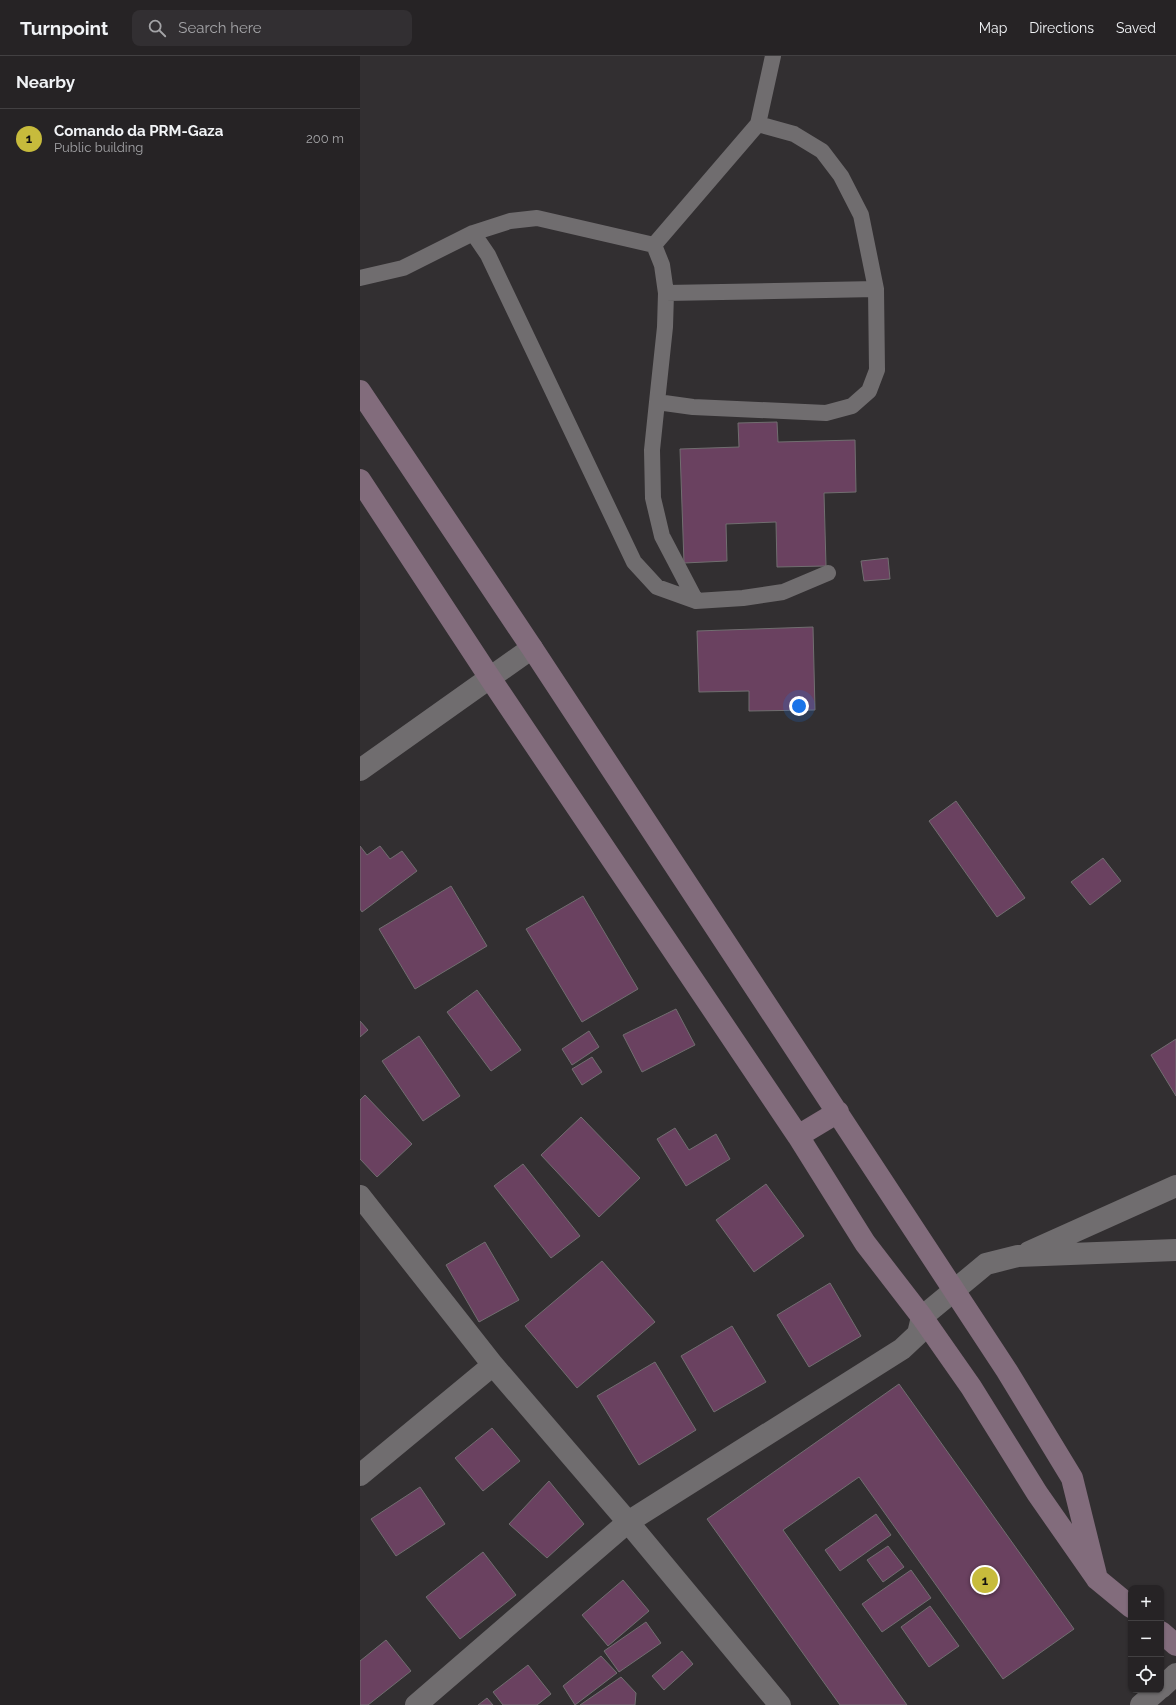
<!DOCTYPE html>
<html lang="en">
<head>
<meta charset="utf-8">
<style>
	body { margin:0; font-family:Raleway,sans-serif; background:#322f32; color:#f1f3f6 }
	.controls { position:absolute; right:12px; bottom:12px; display:grid; overflow:hidden; border-radius:8px; box-shadow:0 1px 3px #0004 }
	.controls button { width:36px; height:36px; display:grid; place-items:center; padding:0; border:0; border-bottom:1px solid #424042; background:#262325; color:#f1f3f6; font:20px sans-serif }
	.you { position:absolute; left:439px; top:650px; width:14px; height:14px; margin:-10px; border:3px solid #fff; border-radius:50%; background:#1a73e8; box-shadow:0 0 0 6px #1a73e833 }
	.badge { display:grid; place-items:center; width:26px; height:26px; border-radius:50%; background:#c7bb3c; color:#111; font-size:13px; font-weight:700 }
	.pin { position:absolute; translate:-50% -50%; border:2px solid #fff; box-shadow:0 1px 4px #0006 }
	.list { margin:0; padding:0; list-style:none }
	h2 { display:flex; justify-content:space-between; align-items:center; height:52px; margin:0; padding:0 16px; font-size:17px }
	h2 small { font-size:13px; font-weight:400; color:#a4a4a7 }
	.list li { display:grid; grid-template-columns:26px 1fr auto; gap:12px; align-items:center; box-sizing:border-box; height:60px; padding:0 16px; border-top:1px solid #424042 }
	.list b { display:block; font-size:15px; white-space:nowrap }
	.list p { margin:0; font-size:13px; white-space:nowrap; color:#a4a4a7 }
	.list em { font-size:13px; font-style:normal; color:#a4a4a7 }
	.icon { flex:none; width:22px; height:22px; fill:none; stroke:currentColor; stroke-width:2; stroke-linecap:round; stroke-linejoin:round }
	.map { position:relative; flex:none; width:816px; height:1649px; overflow:hidden }
	header { display:flex; align-items:center; gap:24px; box-sizing:border-box; height:56px; padding:0 20px; background:#262325; border-bottom:1px solid #424042 }
	header strong { font-size:19px }
	nav { display:flex; gap:22px; margin-inline-start:auto; font-size:14px }
	.search { width:280px; height:36px; background:#322f32; display:flex; align-items:center; gap:10px; box-sizing:border-box; padding:0 14px; border-radius:8px; color:#a4a4a7; font-size:15px }
	main { display:flex }
	aside { flex:1; background:#262325 }
	.map>svg:first-child { display:block }
</style>
</head>
<body>
<header>
<strong>Turnpoint</strong>
<div class="search"><svg class="icon" aria-label="search" viewBox="0 0 24 24"><circle cx="10" cy="10" r="6"/><path d="M15 15l6 6"/></svg>Search here</div>
<nav><a>Map</a><a>Directions</a><a>Saved</a></nav>
</header>
<main>
<aside>
<h2>Nearby<small></small></h2>
<ul class="list">
<li><span class="badge">1</span><div><b>Comando da PRM-Gaza</b><p>Public building</p></div><em>200 m</em></li>
</ul>
</aside>
<div class="map">
<svg width="816" height="1649" viewBox="0 0 816 1649">
	<rect width="100%" height="100%" fill="#322f31"/>
	<path fill="#6a4160" stroke="#716e70" d="M417,366l1,20 77,-2 1,52 -32,1 2,73 -49,1 -1,-45 -50,2 1,37 -43,2 -4,-114 59,-2 -1,-24z
		M528,502l2,21 -26,2 -3,-20z
		M453,571l2,83 -66,1v-20l-50,1 -2,-61z
		M596,745l69,97 -28,19 -68,-96z
		M0,790l7,9 13,-9 10,13 12,-8 15,20 -55,41 -2,-3z
		M743,802l18,23 -31,24 -19,-23z
		M91,830l36,60 -72,43 -36,-60z
		M223,840l55,93 -56,33 -56,-93z
		M117,934l44,60 -30,21 -44,-59z
		M316,953l19,36 -53,27 -19,-37z
		M0,965l8,9 -8,7z
		M229,975l10,16 -27,18 -10,-16z
		M59,980l41,60 -37,25 -41,-60z
		M816,983v57l-25,-41z
		M232,1001l10,15 -20,13 -10,-16z
		M5,1039l47,49 -35,33 -17,-18v-59z
		M221,1061l59,61 -41,39 -58,-62z
		M315,1072l14,22 27,-16 14,25 -44,27 -29,-47z
		M163,1108l57,72 -29,22 -57,-72z
		M406,1128l38,52 -50,36 -38,-52z
		M125,1186l34,58 -40,22 -33,-57z
		M242,1205l53,61 -78,66 -52,-62z
		M470,1227l31,53 -52,31 -32,-52z
		M372,1270l34,56 -52,30 -33,-56z
		M295,1306l41,68 -57,35 -42,-69z
		M539,1328l175,245 -71,50 -144,-202 -76,53 124,175h-67l-133,-186z
		M132,1372l28,33 -37,30 -28,-33z
		M189,1425l35,43 -37,34 -38,-34z
		M60,1431l25,37 -49,32 -25,-37z
		M516,1458l15,21 -51,36 -15,-21z
		M528,1490l16,21 -21,15 -16,-22z
		M123,1496l33,43 -56,44 -34,-42z
		M551,1514l20,28 -49,34 -20,-28z
		M263,1524l26,31 -41,35 -26,-31z
		M570,1550l29,40 -30,21 -28,-40z
		M286,1566l15,21 -42,29 -15,-21z
		M26,1584l25,31 -43,34h-8v-44z
		M322,1595l11,13 -29,26 -12,-14z
		M241,1600l16,17 -42,32 -12,-19z
		M168,1609l23,29 -14,11h-34l-10,-13z
		M261,1621l15,16 -1,12h-55z
		M127,1642l6,7h-15z"/>
	<g fill="none" stroke-linecap="round" stroke-linejoin="round">
		<path stroke="#706d6f" stroke-width="16" d="M398,68l36,10 28,17 19,25 20,39 15,74
			M113,177l37,-12 27,-3 117,27 104,-121 15,-68
			M294,189l8,20 4,28
			M0,222l43,-10 70,-35 15,22 146,307 23,25 39,14 47,-3 40,-6 45,-19
			M516,233l1,81 -8,21 -17,15 -26,7 -133,-6 -36,-5 8,-75 1,-34z
			M297,346l-5,48 1,48 9,38 34,65"/>
		<path stroke="#706d6f" stroke-width="22" d="M0,714l172,-122
			M0,1140l133,169 135,157 152,183
			M669,1196l147,-66
			M0,1419l133,-110
			M801,1632l15,-14
			M56,1649l212,-183 274,-173 16,-15 4,-17 64,-53 32,-8 158,-6
			M781,1649l17,-15"/>
		<path stroke="#826c7c" stroke-width="22" d="M0,335l172,257 475,723 65,107 25,101
			M0,424l130,198 308,458 67,107 57,74 49,70 66,106 60,86 34,28
			M438,1080l40,-24
			M801,1576l15,13"/>
	</g>
</svg>
<div class="controls">
<button>+</button>
<button>−</button>
<button><svg class="icon" aria-label="locate" viewBox="0 0 24 24"><circle cx="12" cy="12" r="6"/><path d="M12 2v4M12 18v4M2 12h4M18 12h4"/></svg></button>
</div>
<div class="you"></div>
<div class="pin badge" style="left:625px;top:1524px">1</div>
</div>
</main>
</body>
</html>
